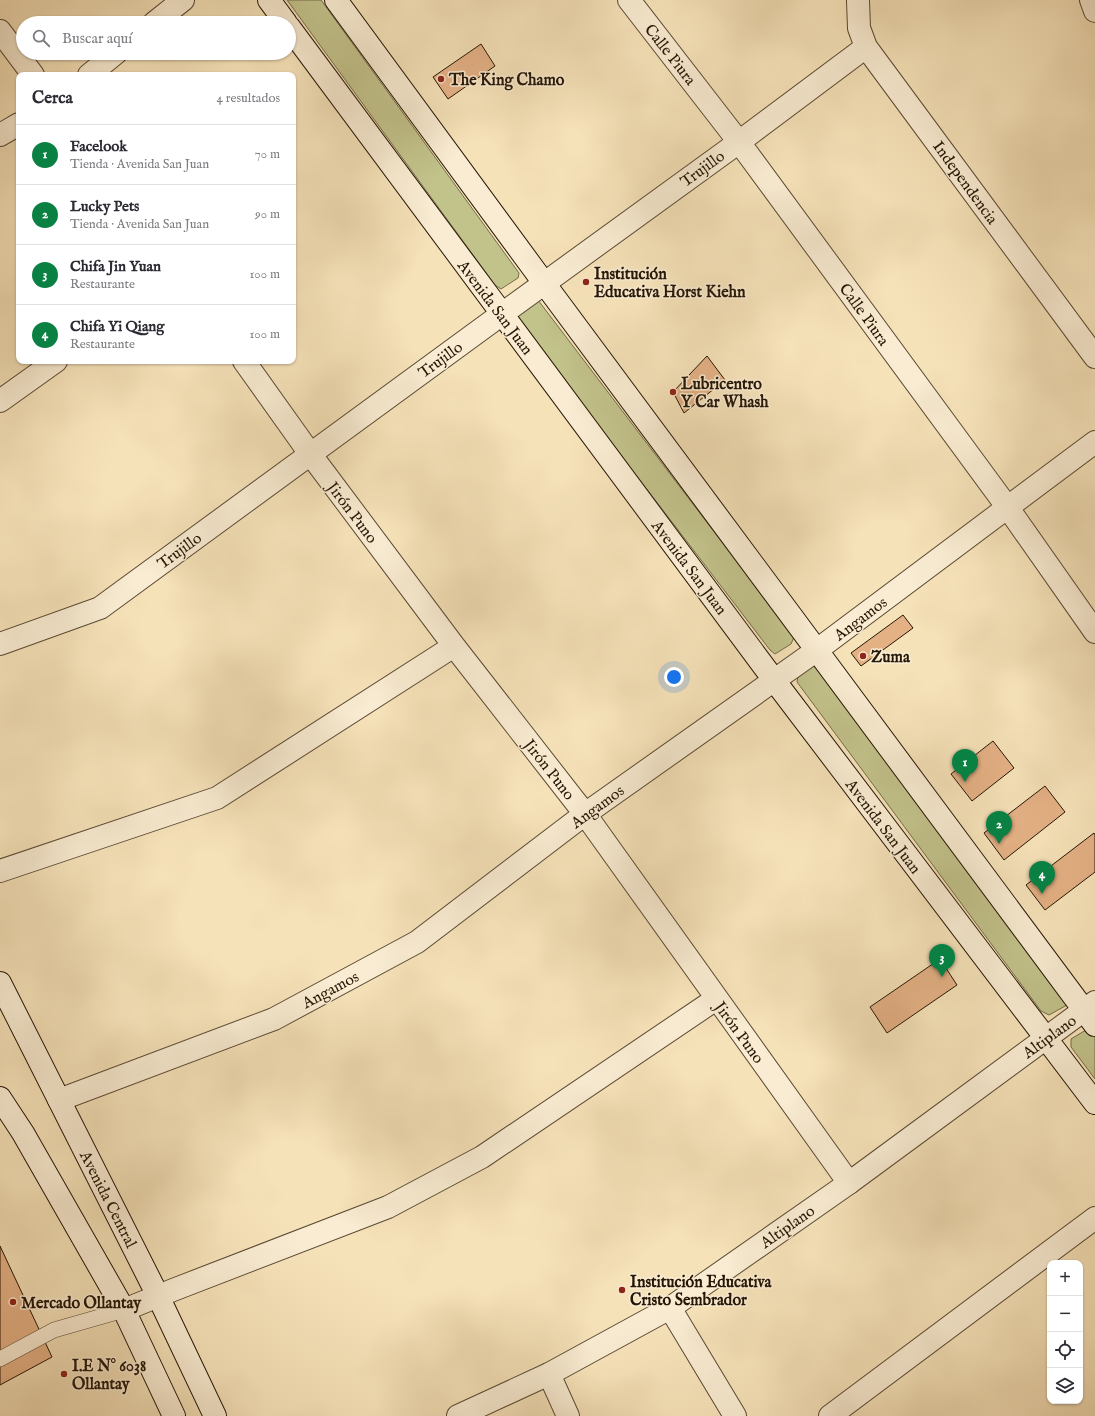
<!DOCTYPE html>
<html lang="es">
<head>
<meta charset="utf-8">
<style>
	body { margin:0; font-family:"IM FELL English",serif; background:#f7f7f7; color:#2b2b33 }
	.controls { position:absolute; right:12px; bottom:12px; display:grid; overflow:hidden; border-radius:8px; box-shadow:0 1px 3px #0004 }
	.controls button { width:36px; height:36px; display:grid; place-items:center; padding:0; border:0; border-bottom:1px solid #e1e1e2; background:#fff; color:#2b2b33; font:20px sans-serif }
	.you { position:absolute; left:674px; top:677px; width:14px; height:14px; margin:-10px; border:3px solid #fff; border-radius:50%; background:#1a73e8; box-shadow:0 0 0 6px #1a73e833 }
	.badge { display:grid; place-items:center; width:26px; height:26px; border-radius:50%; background:#0b8043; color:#fff; font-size:13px; font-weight:700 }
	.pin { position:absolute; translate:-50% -33px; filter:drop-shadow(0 1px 2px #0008) }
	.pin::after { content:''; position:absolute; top:21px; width:14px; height:12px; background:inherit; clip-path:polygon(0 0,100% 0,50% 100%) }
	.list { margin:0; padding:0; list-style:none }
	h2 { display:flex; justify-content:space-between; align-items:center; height:52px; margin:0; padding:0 16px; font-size:17px }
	h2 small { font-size:13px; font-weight:400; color:#7c7c81 }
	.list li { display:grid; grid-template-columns:26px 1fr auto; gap:12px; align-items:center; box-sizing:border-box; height:60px; padding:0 16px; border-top:1px solid #e1e1e2 }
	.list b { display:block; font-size:15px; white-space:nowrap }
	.list p { margin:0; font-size:13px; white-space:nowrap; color:#7c7c81 }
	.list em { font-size:13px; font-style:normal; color:#7c7c81 }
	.icon { flex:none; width:22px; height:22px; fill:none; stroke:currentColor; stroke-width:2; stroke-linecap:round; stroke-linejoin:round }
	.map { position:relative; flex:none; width:1095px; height:1416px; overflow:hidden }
	.search { position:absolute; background:#fff; box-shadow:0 1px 3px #0004; left:16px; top:16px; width:280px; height:44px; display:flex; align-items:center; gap:10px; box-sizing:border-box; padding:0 14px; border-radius:22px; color:#7c7c81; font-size:15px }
	.panel { position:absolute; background:#fff; box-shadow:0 1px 3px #0004; left:16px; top:72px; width:280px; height:292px; border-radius:8px }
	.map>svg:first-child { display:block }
</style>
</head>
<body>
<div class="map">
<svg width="1095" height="1416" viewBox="0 0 1095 1416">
	<rect width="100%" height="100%" fill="#f6e2b9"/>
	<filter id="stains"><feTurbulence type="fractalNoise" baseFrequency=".005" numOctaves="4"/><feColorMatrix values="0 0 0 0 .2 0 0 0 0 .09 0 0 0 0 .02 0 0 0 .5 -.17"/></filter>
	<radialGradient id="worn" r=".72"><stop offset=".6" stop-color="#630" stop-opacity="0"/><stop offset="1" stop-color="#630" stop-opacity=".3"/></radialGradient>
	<path fill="#c2c28b" stroke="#746c48" d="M287,0h34l198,273 -1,5 -17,11 -6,-4z
		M538,300l256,337 -3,7 -16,10 -5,-4 -249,-325 -5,-11z
		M813,663l254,342 -18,10 -8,-4 -244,-329 2,-11z
		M1086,1030l6,2 3,4v43l-24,-32v-8z"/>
	<path fill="#e4b185" stroke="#261606" d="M481,44l14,22 -47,33 -15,-22z
		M707,356l18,24 -41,33 -11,-21z
		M903,615l10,13 -52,38 -10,-13z
		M993,741l21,27 -42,33 -21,-27z
		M1045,786l20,26 -61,48 -20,-27z
		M1094,833l1,2v37l-50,38 -19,-25z
		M940,959l17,26 -70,48 -17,-26z
		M0,1246l52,111 -52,28z"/>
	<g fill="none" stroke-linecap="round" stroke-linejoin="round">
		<defs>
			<path id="service" d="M0,1359l54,-29 70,-20"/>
			<path id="minor" d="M629,0l110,142 269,366 87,124
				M858,0l1,28 7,19 229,310
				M1091,0l4,11
				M154,23l29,-23
				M0,31l33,44
				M89,75l27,-22
				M0,135l19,-11
				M244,361l67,94 143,191 131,168 264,369
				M0,401l56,-40
				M0,644l100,-36 402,-294 237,-172 127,-95
				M0,871l217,-73 237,-152
				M59,1100l215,-81 143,-77 168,-128 232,-164 278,-208
				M670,1308l65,108
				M124,1310l49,-20 215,-83 94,-50 234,-158
				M549,1374l19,42
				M830,1416l265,-198"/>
			<path id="tertiary" d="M458,1416l91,-42 121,-66 179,-125 246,-181"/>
			<path id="secondary" d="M269,0l17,23
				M336,0l208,283 551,742
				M289,27l485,653 321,423
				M0,983l158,313 57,120
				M0,1098l23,35 101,177 50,106"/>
		</defs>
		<use href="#service" stroke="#5a4933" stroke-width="16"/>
		<use href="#minor" stroke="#5a4933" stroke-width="24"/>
		<use href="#tertiary" stroke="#5a4933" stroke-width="24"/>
		<use href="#secondary" stroke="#261606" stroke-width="24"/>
		<use href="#service" stroke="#f9ecd2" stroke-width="15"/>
		<use href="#minor" stroke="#f9ecd2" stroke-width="22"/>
		<use href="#tertiary" stroke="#f9ecd2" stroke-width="22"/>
		<use href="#secondary" stroke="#f9ecd2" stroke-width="22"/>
	</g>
	<g fill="#8f2418" stroke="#f9ecd2" stroke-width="1.5">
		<circle cx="441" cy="79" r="4"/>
		<circle cx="586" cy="282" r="4"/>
		<circle cx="673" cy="392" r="4"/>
		<circle cx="863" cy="656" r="4"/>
		<circle cx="622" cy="1290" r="4"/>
		<circle cx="13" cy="1302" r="4"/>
		<circle cx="64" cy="1374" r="4"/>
	</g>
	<g text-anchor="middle" stroke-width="3" stroke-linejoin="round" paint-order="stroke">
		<g font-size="16" fill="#261606" stroke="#f9ecd2">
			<text transform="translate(671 54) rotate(52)" y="6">Calle Piura</text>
			<text transform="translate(702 168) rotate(-36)" y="6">Trujillo</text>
			<text transform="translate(966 182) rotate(54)" y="6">Independencia</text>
			<text transform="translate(496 307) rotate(53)" y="6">Avenida San Juan</text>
			<text transform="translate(865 314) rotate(54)" y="6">Calle Piura</text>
			<text transform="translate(440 359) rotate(-36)" y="6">Trujillo</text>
			<text transform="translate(353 512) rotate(53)" y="6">Jirón Puno</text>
			<text transform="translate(179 550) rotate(-36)" y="6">Trujillo</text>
			<text transform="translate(690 567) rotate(53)" y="6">Avenida San Juan</text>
			<text transform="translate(860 618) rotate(-37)" y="6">Angamos</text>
			<text transform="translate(550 769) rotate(52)" y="6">Jirón Puno</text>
			<text transform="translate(597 806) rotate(-36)" y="6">Angamos</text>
			<text transform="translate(884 826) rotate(53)" y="6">Avenida San Juan</text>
			<text transform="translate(330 989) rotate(-28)" y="6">Angamos</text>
			<text transform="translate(740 1032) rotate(54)" y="6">Jirón Puno</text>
			<text transform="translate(1049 1036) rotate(-36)" y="6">Altiplano</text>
			<text transform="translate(109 1199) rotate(63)" y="6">Avenida Central</text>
			<text transform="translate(787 1226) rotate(-35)" y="6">Altiplano</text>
		</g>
		<g font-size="16" font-weight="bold" fill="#261606" stroke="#f9ecd2" text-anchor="start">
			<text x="449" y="85">The King Chamo</text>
			<text x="594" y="279">Institución<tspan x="594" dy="18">Educativa Horst Kiehn</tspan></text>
			<text x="681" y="389">Lubricentro<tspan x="681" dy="18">Y Car Whash</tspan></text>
			<text x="871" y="662">Zuma</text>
			<text x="630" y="1287">Institución Educativa<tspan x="630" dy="18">Cristo Sembrador</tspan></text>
			<text x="21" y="1308">Mercado Ollantay</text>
			<text x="72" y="1371">I.E N° 6038<tspan x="72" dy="18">Ollantay</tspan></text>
		</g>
	</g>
	<rect width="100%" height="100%" filter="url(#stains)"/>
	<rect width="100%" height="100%" fill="url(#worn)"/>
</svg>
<div class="controls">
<button>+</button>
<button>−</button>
<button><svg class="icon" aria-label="locate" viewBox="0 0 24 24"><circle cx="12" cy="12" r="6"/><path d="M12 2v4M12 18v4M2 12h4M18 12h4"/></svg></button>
<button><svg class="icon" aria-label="layers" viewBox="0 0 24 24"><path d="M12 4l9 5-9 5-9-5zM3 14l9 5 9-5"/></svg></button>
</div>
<div class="you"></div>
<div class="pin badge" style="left:965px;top:782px">1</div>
<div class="pin badge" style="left:999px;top:844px">2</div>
<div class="pin badge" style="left:942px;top:977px">3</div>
<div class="pin badge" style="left:1042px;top:894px">4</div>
<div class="search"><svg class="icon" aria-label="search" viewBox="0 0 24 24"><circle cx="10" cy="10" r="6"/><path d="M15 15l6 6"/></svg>Buscar aquí</div>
<section class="panel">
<h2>Cerca<small>4 resultados</small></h2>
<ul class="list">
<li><span class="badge">1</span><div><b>Facelook</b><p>Tienda · Avenida San Juan</p></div><em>70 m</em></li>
<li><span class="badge">2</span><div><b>Lucky Pets</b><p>Tienda · Avenida San Juan</p></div><em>90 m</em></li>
<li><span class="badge">3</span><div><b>Chifa Jin Yuan</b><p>Restaurante</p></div><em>100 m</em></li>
<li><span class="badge">4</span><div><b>Chifa Yi Qiang</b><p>Restaurante</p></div><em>100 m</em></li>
</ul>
</section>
</div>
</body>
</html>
